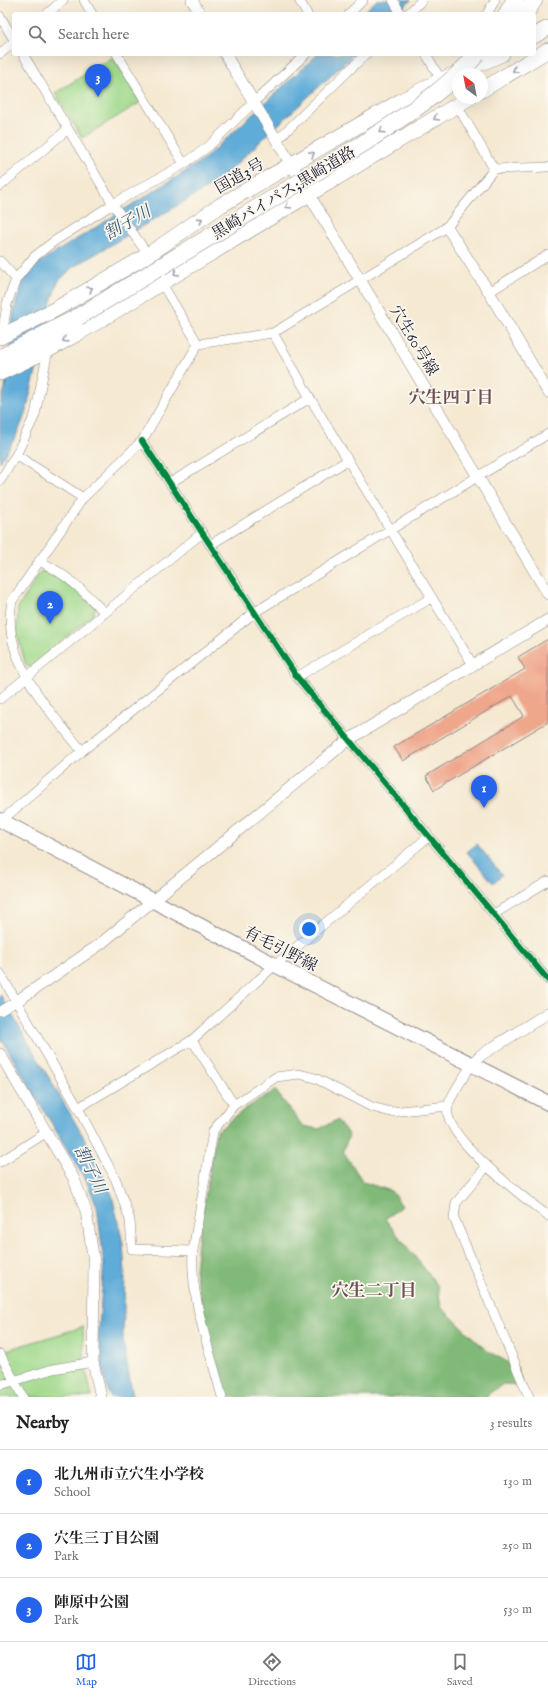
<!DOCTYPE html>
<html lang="en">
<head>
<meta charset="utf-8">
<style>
	body { margin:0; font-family:"IM FELL English","Noto Serif JP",serif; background:#f2f2f2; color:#202124 }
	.compass { position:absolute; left:452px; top:68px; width:36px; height:36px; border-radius:50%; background:#fff; box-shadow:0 4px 16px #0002; rotate:328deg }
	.you { position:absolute; left:309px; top:929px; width:14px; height:14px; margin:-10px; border:3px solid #fff; border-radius:50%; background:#1a73e8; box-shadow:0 0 0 6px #1a73e833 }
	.badge { display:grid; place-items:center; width:26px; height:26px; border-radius:50%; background:#2563eb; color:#fff; font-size:13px; font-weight:700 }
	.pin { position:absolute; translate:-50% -33px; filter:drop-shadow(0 1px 2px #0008) }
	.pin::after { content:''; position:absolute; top:21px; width:14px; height:12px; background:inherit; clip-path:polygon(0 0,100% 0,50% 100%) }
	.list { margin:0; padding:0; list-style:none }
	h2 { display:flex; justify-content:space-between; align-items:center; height:52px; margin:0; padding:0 16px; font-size:17px }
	h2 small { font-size:13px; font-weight:400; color:#757577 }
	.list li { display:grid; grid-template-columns:26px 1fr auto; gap:12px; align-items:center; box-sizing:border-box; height:64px; padding:0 16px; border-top:1px solid #e0e0e0 }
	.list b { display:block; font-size:15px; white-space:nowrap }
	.list p { margin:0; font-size:13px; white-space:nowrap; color:#757577 }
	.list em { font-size:13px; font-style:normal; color:#757577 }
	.icon { flex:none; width:22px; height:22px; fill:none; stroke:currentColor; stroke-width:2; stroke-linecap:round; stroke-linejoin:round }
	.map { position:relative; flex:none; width:548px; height:1397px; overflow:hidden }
	.search { position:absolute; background:#fff; box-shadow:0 4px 16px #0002; left:12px; right:12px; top:12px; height:44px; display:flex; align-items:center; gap:10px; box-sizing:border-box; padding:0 14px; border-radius:4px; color:#757577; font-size:15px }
	.sheet { height:244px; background:#fff }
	nav { display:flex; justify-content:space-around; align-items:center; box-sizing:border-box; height:56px; border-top:1px solid #e0e0e0; background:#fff; font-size:11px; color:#757577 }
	nav a { display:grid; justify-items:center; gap:2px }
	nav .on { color:#2563eb }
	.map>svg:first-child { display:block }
</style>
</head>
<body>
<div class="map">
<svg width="548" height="1397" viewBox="0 0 548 1397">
	<rect width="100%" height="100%" fill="#fbf7ec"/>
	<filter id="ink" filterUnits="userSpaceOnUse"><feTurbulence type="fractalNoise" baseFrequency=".025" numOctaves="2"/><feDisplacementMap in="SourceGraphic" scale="8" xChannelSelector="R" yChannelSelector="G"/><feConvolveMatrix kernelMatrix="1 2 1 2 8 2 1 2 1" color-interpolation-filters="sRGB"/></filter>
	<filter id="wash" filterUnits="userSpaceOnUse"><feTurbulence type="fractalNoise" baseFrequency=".012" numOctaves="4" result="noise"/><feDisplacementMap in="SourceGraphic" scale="16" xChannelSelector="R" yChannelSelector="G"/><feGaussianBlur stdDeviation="0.9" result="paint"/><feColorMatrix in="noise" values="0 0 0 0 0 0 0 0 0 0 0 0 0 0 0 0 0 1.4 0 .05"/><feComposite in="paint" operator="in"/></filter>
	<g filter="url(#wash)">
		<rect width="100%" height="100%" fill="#f5e9d2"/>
		<path fill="#a0d98c" stroke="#617e64" d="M113,57l28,45 -59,36 -27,-45z
			M46,571l21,10 28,27 -1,6 -63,53 -5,-1 -9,-33 1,-25 22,-36z
			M83,1327l1,34 8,36h-92v-45z"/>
		<path fill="#80b978" stroke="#516e5a" d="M275,1090l28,36 16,3 18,-9 12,15 -6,16 20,31 28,9 11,15 -17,13 53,67 3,21 45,43 32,18 3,17 -18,-1 -16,11v2h-262l-22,-84 -8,-43 3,-29 18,-109 29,-23z"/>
		<path fill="#5facd8" stroke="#40678a" d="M377,0h34l-15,14h-34z
			M318,54h36l-137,128 -145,86 -14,14 -7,19 -9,51 -7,23 -10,40 -9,21 -16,26v-57l5,-17 9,-78 8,-26 15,-20 165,-103z
			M477,844l25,31 -9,8 -26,-31z
			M0,994l93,159 19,42 11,49 2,29 -2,67 10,57h-23l-6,-20 -6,-38 6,-76 -7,-57 -11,-25 -86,-144z"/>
		<g id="blocks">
			<path fill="#efa78c" d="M548,639v83l-114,68 -8,-14 98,-60 -12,-20 -109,65 -9,-14 131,-78 -7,-12z"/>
		</g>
	</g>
	<g filter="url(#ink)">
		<use href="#blocks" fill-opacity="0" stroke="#8c8686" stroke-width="1"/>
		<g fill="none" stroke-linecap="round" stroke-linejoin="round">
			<defs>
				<path id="minor" d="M84,0l8,14
					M299,0l8,14
					M393,0l8,14
					M47,14l16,-14
					M349,14l14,-14
					M408,14l14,-14
					M487,14l8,-14
					M0,16l14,24
					M0,54l14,-12
					M23,54l90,150 35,51
					M117,54l67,110
					M426,54l15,26
					M457,105l37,64
					M277,140l89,-86
					M0,186l68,-57
					M0,261l16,18
					M161,282l37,62
					M489,292l59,-37
					M273,333l37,65 163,267
					M2,336l5,-32 9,-25 18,-22 19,-15 60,-38 71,-40 25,-18 45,-44 52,-48
					M142,441l155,236 251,303
					M16,455l67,43
					M0,481l16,-26 19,-40 13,-65
					M170,483l140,-85
					M210,545l138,-85
					M39,561c28,13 44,30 66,52
					M297,677l134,-79
					M0,699l202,-166
					M82,751c-33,-41 -82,-92 -70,-150l71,-103 59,-57 56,-97 75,-11 174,-106 47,-58 54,-2
					M1,821l81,-70 173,-139 293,-178
					M494,914l54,-33
					M0,973l78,135 38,72 14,40 2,29 61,2
					M0,1011l17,-10
					M192,1040l42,65
					M472,1064c-6,10 -22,32 -24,42 -8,30 78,93 100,110
					M78,1108l114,-68 83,-75 153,-128
					M0,1162l47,-30
					M486,1167l-30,36 -2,15 75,179
					M0,1354l23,43
					M0,1385l53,-16 40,-7
					M222,1397c-12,-47 -32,-97 -29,-146l20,-120 21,-26 42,-28 23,-3 16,4 57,29 19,5 57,-6"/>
				<path id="tertiary" d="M192,0l8,14
					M225,54l323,540
					M447,227l42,65 59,100
					M17,1001l82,-56 249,-205 200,-120
					M0,1054l74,125 12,32 8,51 -1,100 8,35
					M472,1064l9,-9 67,-42"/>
				<path id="primary" d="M0,820l275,145 273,138"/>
				<path id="trunk" d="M534,36l14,-8
					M482,90l66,-40
					M0,337l56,-28 92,-54 73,-50 180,-104 40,-21 61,-26
					M0,373l48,-23 32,-18 389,-234"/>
				<path id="motorway" d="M507,14l8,-14
					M525,14l9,-14
					M0,358l78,-41"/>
			</defs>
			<use href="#minor" stroke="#8c8686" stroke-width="10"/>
			<use href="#tertiary" stroke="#8c8686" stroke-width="12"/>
			<use href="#primary" stroke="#8c8686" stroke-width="16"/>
			<use href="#trunk" stroke="#8c8686" stroke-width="16"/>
			<use href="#motorway" stroke="#8c8686" stroke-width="18"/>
			<use href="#minor" stroke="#fff" stroke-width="9"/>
			<use href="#tertiary" stroke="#fff" stroke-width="11"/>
			<use href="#primary" stroke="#fff" stroke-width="14"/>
			<use href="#trunk" stroke="#fff" stroke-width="15"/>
			<use href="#motorway" stroke="#fff" stroke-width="17"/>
			<defs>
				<path id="motorway-bridge" d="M78,317l286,-174c40,-27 82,-52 113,-89"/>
			</defs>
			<use href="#motorway-bridge" stroke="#8c8686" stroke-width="18" stroke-linecap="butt"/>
			<use href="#motorway-bridge" stroke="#fff" stroke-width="17"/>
			<defs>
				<path id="cycleway" d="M142,441l155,236 251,303"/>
			</defs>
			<use href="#cycleway" stroke="#fbf7ec" stroke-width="8"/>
			<use href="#cycleway" stroke="#00873e" stroke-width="6"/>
		</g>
		<defs><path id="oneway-chevron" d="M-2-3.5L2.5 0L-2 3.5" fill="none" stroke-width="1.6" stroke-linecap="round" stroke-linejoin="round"/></defs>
		<g stroke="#9c9ca7">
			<use href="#oneway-chevron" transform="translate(515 70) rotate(149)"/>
			<use href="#oneway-chevron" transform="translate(436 118) rotate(149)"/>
			<use href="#oneway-chevron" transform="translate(382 131) rotate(146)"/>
			<use href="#oneway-chevron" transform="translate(312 154) rotate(-30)"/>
			<use href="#oneway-chevron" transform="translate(288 206) rotate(149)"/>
			<use href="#oneway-chevron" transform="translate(200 220) rotate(-34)"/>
			<use href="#oneway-chevron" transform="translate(176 273) rotate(149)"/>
			<use href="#oneway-chevron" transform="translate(90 289) rotate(-31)"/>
			<use href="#oneway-chevron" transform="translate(65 340) rotate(150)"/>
		</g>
	</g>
	<g text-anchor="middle" stroke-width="3.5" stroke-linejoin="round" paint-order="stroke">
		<g font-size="16" fill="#22223b" stroke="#fbf7ec">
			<text transform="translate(239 175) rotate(-30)" y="6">国道3号</text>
			<text transform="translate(283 192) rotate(-31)" y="6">黒崎バイパス;黒崎道路</text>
			<text transform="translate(415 340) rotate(59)" y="6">穴生60号線</text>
			<text transform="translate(281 948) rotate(27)" y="6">有毛引野線</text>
		</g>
		<g font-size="17" font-style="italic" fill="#3a597a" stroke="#fbf7ec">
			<text transform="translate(127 222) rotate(-30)" y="6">割子川</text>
			<text transform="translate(91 1169) rotate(64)" y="6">割子川</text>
		</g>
		<g font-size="17" font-weight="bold" fill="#6a5157" stroke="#fbf7ec">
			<text x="451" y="403">穴生四丁目</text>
			<text x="374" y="1296">穴生二丁目</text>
		</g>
	</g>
</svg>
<svg class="compass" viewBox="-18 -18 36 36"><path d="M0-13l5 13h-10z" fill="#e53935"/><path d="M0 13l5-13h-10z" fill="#757577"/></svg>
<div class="you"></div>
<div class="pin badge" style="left:484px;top:808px">1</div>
<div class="pin badge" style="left:50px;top:624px">2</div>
<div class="pin badge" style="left:98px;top:97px">3</div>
<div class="search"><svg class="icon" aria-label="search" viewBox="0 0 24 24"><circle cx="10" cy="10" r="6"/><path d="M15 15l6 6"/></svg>Search here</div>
</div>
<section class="sheet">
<h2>Nearby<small>3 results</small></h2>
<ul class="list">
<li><span class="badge">1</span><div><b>北九州市立穴生小学校</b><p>School</p></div><em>130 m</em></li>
<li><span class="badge">2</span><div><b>穴生三丁目公園</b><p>Park</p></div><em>250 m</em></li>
<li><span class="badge">3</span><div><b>陣原中公園</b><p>Park</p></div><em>530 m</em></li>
</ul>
</section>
<nav>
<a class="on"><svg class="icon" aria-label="map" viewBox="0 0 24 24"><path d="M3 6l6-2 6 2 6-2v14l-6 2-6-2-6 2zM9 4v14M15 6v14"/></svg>Map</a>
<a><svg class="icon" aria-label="directions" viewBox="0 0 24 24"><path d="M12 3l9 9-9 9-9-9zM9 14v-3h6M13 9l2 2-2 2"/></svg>Directions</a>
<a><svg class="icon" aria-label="saved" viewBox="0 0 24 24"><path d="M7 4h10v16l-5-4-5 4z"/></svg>Saved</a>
</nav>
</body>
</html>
